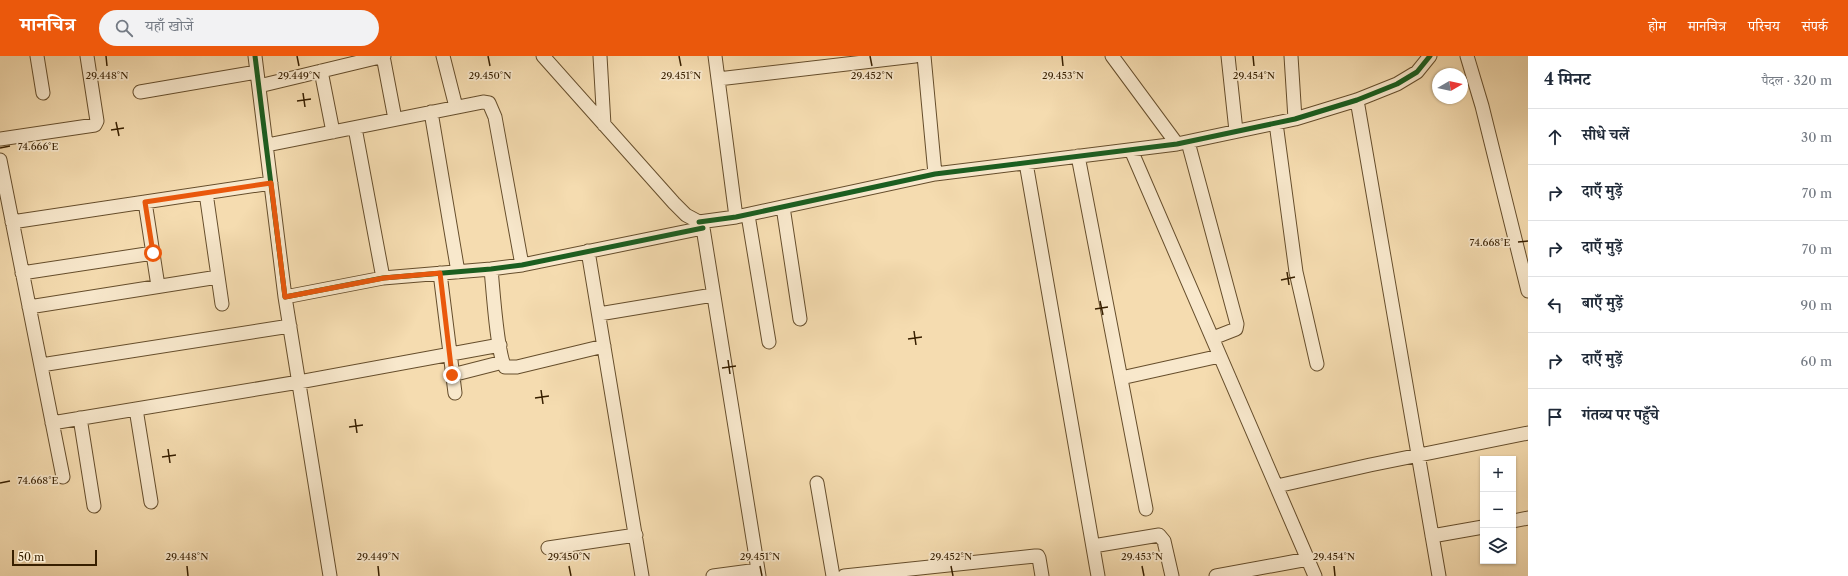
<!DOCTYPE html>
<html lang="hi">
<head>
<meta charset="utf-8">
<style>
	body { margin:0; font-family:"Libre Caslon Text","Noto Serif Devanagari",serif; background:#f2f2f3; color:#1f2937 }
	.controls { position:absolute; right:12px; bottom:12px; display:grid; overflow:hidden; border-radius:0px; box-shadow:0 1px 3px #0004 }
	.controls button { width:36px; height:36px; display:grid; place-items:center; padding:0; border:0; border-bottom:1px solid #e0e1e3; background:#fff; color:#1f2937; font:20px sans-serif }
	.compass { position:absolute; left:1432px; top:12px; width:36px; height:36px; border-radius:50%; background:#fff; box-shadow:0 1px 3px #0004; rotate:81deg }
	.scale { position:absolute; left:12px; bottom:10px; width:85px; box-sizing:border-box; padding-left:4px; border:2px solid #371f00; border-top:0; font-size:11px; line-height:14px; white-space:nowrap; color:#371f00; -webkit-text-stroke:3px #f8e8cc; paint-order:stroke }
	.stop { position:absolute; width:12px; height:12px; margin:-9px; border:3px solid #ea580c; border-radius:50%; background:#fff }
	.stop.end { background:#ea580c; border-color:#fff; box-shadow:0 1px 4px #0008 }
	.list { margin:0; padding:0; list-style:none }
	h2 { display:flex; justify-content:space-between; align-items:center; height:52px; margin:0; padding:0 16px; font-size:17px }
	h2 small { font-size:13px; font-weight:400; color:#747a83 }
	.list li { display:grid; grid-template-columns:26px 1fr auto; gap:12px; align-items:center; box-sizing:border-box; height:56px; padding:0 16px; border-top:1px solid #e0e1e3 }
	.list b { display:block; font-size:15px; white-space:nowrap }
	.list em { font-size:13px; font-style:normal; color:#747a83 }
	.icon { flex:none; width:22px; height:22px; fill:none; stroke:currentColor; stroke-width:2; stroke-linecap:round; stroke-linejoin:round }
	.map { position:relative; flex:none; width:1528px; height:520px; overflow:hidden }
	header { display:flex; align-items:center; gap:24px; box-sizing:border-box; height:56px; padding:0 20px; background:#ea580c; color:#fff }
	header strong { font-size:19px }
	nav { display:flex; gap:22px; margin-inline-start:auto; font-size:14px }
	.search { width:280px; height:36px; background:#f2f2f3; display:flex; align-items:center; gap:10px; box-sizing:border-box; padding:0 14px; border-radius:22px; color:#747a83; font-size:15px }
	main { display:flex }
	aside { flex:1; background:#fff }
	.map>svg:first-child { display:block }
</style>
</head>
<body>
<header>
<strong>मानचित्र</strong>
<div class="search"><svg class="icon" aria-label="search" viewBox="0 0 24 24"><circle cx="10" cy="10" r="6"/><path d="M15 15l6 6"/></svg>यहाँ खोजें</div>
<nav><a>होम</a><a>मानचित्र</a><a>परिचय</a><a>संपर्क</a></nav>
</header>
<main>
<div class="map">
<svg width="1528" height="520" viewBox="0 0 1528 520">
	<rect width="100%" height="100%" fill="#f5dcb0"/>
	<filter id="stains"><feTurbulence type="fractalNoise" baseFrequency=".005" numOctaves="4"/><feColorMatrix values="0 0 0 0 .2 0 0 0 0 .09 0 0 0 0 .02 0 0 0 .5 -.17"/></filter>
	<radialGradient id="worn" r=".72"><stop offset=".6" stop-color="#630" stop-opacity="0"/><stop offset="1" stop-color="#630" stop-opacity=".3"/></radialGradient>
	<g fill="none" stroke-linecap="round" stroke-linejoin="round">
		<defs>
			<path id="minor" d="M37,0l6,37
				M255,0l30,241 98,-19 108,-9 31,-4 181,-37
				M383,0l12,63
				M443,0l13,51
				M543,0l131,147 12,12 13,7 4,6 56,348
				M600,0l4,69
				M715,0l21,161
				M924,0l11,118
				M1112,0l65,88
				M1228,0l8,75
				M1291,0l4,63
				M1467,0l15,50 46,185
				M321,15l12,61
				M718,23l197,-23
				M259,30l125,-30
				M140,36l117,-20
				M1357,44l82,476
				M431,56l27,160
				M1276,67l20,149 21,92
				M355,72l28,150
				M0,83l95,-14 2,-4 -10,-65
				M1188,86l49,182 -1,5 -23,9
				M267,89l216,-43 6,1 6,14 27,148
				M1131,94l184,426
				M1078,100l68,353
				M0,104l63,317
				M1026,107l72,413
				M206,137l16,111
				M145,146l13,84
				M783,151l17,112
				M748,159l21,127
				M12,166l259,-39
				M699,166l37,-5 199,-43 242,-30 118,-25 62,-19 40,-16 20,-12 13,-16
				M588,195l54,325
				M491,213c2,20 6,84 14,98h12l87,-21
				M22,217l131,-20
				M440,217l15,120
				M285,241l45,279
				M29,251l189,-30
				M599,258l114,-19
				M41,309l249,-39
				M452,319l51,-13
				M1121,322l99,-22
				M136,353l15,93
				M80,362l14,88
				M52,367l247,-41 201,-37
				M817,427l16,93
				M1277,430l93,-21 158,-32
				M1513,465l15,-3
				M1432,480l51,-9
				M1093,490l66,-11 5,6 8,35
				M548,492l88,-13
				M713,520l45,-6
				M844,520l191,-20h3l1,2 3,18
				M1216,520l92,-17"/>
		</defs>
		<use href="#minor" stroke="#664e2c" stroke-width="15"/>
		<use href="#minor" stroke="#f8e8cc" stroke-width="13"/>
		<defs>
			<path id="cycleway" d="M255,0l30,241 98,-19 108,-9 31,-4 181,-37
				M699,166l37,-5 199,-43 242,-30 118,-25 62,-19 40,-16 20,-12 13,-16"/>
		</defs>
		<use href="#cycleway" stroke="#f8e8cc" stroke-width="8"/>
		<use href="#cycleway" stroke="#1b5e20" stroke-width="5"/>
	</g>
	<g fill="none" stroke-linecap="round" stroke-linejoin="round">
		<path stroke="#ea580c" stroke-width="5" d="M153,197l-8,-51 126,-19 14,114 99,-19 56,-5 12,102"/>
	</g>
	<path fill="none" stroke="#371f00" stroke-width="1.5" d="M106,0l1,10M297,0l2,10M488,0l2,10M679,0l2,10M870,0l2,10M1062,0l1,10M1253,0l1,10M303,37l2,14M297,45l14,-2M116,66l3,14M111,74l13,-2M0,92l10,-2M1518,186l10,-1M1287,216l2,13M1281,224l14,-3M1100,245l3,14M1095,253l13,-2M914,275l2,14M908,283l14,-2M728,304l2,14M722,312l14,-2M541,334l2,14M535,342l14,-2M355,363l2,14M349,371l14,-2M168,393l2,14M162,401l14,-2M0,427l10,-2M187,510l1,10M378,510l1,10M569,510l2,10M760,510l2,10M951,510l2,10M1142,510l2,10M1334,510l1,10"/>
	<g font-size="10" text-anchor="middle" fill="#371f00" stroke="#f8e8cc" stroke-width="3.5" stroke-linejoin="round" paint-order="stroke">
		<text x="107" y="23">29.448°N</text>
		<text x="299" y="23">29.449°N</text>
		<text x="490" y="23">29.450°N</text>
		<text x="681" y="23">29.451°N</text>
		<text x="872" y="23">29.452°N</text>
		<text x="1063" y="23">29.453°N</text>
		<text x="1254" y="23">29.454°N</text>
		<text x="38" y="94">74.666°E</text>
		<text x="1490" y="190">74.668°E</text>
		<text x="38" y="428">74.668°E</text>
		<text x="187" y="504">29.448°N</text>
		<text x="378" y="504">29.449°N</text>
		<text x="569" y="504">29.450°N</text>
		<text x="760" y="504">29.451°N</text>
		<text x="951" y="504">29.452°N</text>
		<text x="1142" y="504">29.453°N</text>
		<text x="1334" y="504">29.454°N</text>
	</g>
	<rect width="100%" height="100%" filter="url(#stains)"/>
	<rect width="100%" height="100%" fill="url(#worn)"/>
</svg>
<div class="controls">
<button>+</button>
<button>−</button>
<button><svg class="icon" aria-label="layers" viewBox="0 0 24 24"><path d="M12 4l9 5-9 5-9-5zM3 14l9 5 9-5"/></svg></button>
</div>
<svg class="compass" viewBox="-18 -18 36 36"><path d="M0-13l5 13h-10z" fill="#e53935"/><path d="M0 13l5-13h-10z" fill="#747a83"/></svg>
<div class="scale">50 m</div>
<div class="stop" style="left:153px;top:197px"></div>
<div class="stop end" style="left:452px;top:319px"></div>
</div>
<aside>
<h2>4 मिनट<small>पैदल · 320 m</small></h2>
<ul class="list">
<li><svg class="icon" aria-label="ahead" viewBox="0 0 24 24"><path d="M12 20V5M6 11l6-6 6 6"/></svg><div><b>सीधे चलें</b></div><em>30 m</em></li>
<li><svg class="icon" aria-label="right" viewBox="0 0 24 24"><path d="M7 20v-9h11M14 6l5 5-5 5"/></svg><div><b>दाएँ मुड़ें</b></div><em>70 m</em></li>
<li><svg class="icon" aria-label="right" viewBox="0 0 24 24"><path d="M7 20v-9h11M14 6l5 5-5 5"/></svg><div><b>दाएँ मुड़ें</b></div><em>70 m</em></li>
<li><svg class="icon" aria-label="left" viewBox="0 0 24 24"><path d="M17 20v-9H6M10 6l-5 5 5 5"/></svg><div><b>बाएँ मुड़ें</b></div><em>90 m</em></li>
<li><svg class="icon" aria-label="right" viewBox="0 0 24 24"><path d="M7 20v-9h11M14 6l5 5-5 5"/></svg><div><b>दाएँ मुड़ें</b></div><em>60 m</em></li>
<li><svg class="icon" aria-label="arrive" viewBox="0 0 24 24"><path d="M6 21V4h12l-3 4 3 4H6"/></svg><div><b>गंतव्य पर पहुँचे</b></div></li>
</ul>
</aside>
</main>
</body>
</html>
